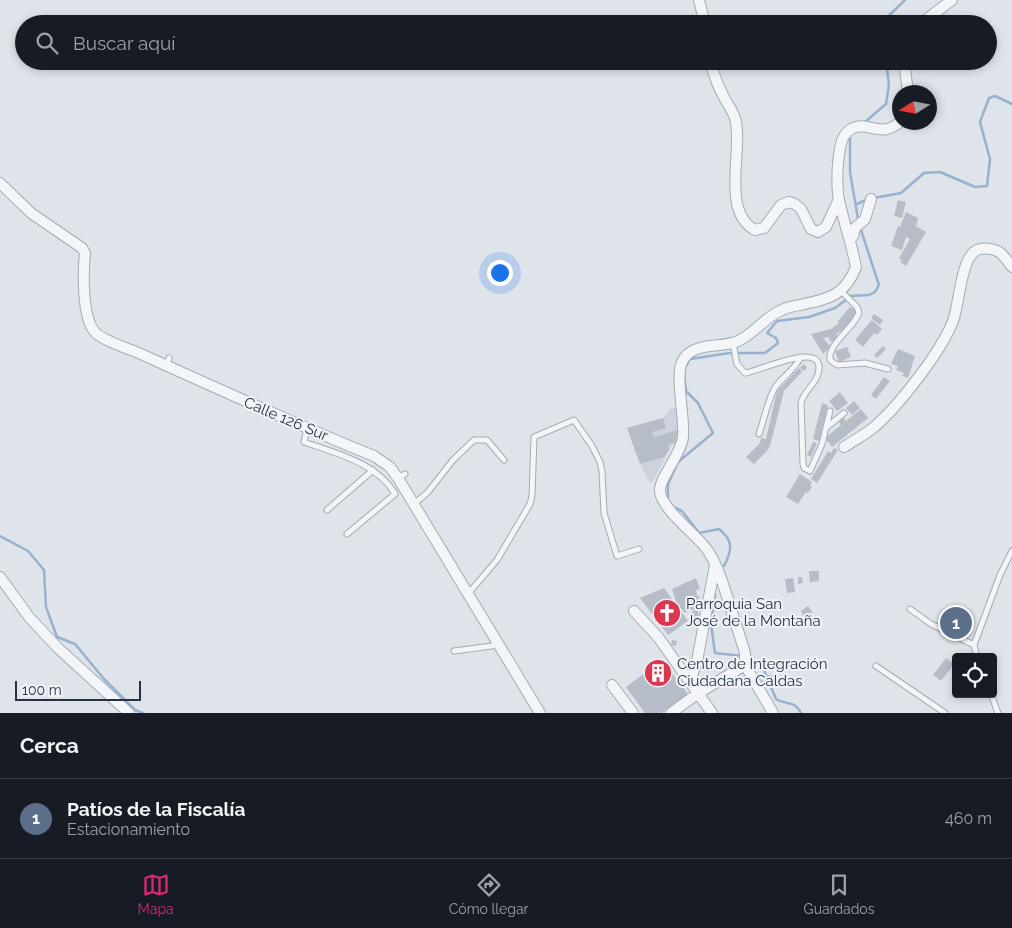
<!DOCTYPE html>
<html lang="es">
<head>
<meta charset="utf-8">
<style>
	body { margin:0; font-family:Raleway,sans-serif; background:#20242c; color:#f1f3f6 }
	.controls { position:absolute; right:15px; bottom:15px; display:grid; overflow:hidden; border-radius:5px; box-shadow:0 2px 8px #0003 }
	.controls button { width:45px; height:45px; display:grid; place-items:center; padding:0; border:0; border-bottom:1px solid #363941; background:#171b24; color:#f1f3f6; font:25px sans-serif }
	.compass { position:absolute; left:892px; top:85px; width:45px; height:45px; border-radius:50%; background:#171b24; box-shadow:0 2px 8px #0003; rotate:259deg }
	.scale { position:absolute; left:15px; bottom:12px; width:126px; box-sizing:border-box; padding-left:5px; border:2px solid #263143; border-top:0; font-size:14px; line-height:18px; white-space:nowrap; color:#263143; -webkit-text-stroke:4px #eff3f7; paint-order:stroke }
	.you { position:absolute; left:499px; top:272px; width:18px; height:18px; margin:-12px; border:4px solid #fff; border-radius:50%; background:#1a73e8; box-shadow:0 0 0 8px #1a73e833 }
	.badge { display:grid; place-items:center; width:32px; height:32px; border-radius:50%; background:#db2777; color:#fff; font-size:16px; font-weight:700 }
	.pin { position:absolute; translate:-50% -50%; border:2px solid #fff; box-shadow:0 1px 5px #0006 }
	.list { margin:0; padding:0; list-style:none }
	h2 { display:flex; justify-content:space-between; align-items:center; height:65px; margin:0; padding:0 20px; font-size:21px }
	h2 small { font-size:16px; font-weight:400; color:#9ea1a6 }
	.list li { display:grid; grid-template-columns:32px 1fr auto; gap:15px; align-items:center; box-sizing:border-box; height:80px; padding:0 20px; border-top:1px solid #363941 }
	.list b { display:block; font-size:19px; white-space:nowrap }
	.list p { margin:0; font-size:16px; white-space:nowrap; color:#9ea1a6 }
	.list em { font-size:16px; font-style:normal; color:#9ea1a6 }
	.icon { flex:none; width:28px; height:28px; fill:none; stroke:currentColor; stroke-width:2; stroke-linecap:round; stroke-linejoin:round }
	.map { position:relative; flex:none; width:1012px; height:713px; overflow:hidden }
	.search { position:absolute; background:#171b24; box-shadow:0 2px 8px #0003; left:15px; right:15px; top:15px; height:55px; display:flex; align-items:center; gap:12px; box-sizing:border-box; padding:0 18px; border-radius:28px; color:#9ea1a6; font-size:19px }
	.sheet { height:145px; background:#171b24 }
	nav { display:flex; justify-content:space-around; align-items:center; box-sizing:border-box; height:70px; border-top:1px solid #363941; background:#171b24; font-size:14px; color:#9ea1a6 }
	nav a { display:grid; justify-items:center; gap:2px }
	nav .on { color:#db2777 }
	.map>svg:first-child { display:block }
</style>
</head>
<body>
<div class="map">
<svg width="1012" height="713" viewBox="0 0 1012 713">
	<rect width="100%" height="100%" fill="#dfe4ea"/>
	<path fill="#cdd3dc" d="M671,408h7l-1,28 -24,45 -3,2 -10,-19 -3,-10h-1l-9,-26 36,-10z"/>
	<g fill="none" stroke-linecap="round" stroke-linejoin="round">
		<path stroke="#97b1ce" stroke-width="2.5" d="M880,24l25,-24
			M865,122l21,-18 3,-19 -3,-24
			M850,136v36l8,47
			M874,198l27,-5 23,-20 16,-1 35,15 12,-1 3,-27 -10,-37 9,-24 6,-2 17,8
			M857,204l11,-5
			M686,366l4,-7 40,-6h35l13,-10 -2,-5 -9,-5 10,-12 32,-4 26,-9 16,-12 18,-1 6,-3 4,-7 -19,-58
			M668,498v-14l10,-22 35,-29 -15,-30 -12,-12 -2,-17
			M671,506l11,5 17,22 20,-4c15,12 13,21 5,37
			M0,536l28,15 16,19 2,37 11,30 18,7 29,35 31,31 8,3
			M715,594l-4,30 4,29 27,3
			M747,657l14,6 15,36c11,7 17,0 25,14"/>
	</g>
	<path fill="#b6bdc8" d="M898,200l8,2 -4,16 -8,-2z
		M906,212l12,6 -2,8 10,6 -20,34 -6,-4 2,-2 -3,-2 11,-19 -4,-2 -4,13 -11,-4 7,-20 2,1z
		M850,307l7,4 -2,6 -6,9 -13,8 4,4 -10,4 -1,-5 -6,1 8,9 -8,7 -12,-20 20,-5 8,-6 -1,-2z
		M874,314l9,6 -3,5 -9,-7z
		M872,320l10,9 -5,6 -3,-2 -11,14 -8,-7z
		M883,346l3,3 -9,9 -3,-3z
		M847,347l4,10 -12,5 -4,-11z
		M898,349l17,7 -7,22 -6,-2 2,-3 -8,-3 2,-4 -7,-2z
		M804,364l3,4 -3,3 -4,-3z
		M799,368l3,4 -18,19 -1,4 -13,51 -3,5 -13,13 -8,-7 14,-14 1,-5 5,1 11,-48z
		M884,377l6,4 -14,18 -5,-4z
		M840,392l8,11 -11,8 -8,-10z
		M854,401l6,7 -8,7 -6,-7z
		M822,403l6,2 -9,36 -6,-2z
		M861,409l7,9 -36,29 -7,-9 16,-13 -3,-4 5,-4 3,4z
		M663,418l3,10 -14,4 2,5 24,-7 -3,13 -7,2 1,5 -5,7 -24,7 -13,-36z
		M813,442l4,1 -6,14 -4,-2z
		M834,448l4,2 -21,33 -6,-4 17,-28 3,2z
		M800,474l12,8 -2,3 2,2 -4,6 -2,-1 -8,12 -12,-7z
		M809,571h10v10l-9,1z
		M798,577h4l1,6 -5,1z
		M696,578l4,11 -4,1 1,6h2l1,13 -11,1 -4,3 -9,-11 -4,-13z
		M793,578l2,14 -8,1 -2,-14z
		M664,588l24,33 -20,14 -28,-37z
		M808,606l5,7 -8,5 -4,-7z
		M698,610l1,6 -6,1 -1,-6z
		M672,640l5,1 -1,5 -5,-1z
		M946,658l8,6 -13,17 -8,-6z
		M662,660l26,34 -26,19h-17l-19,-26z"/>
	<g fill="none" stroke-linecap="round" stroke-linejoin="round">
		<defs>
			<path id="lane" d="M841,291l16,16 2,6c-6,16 -31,30 -29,47l7,5 28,-2 23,6
				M733,343l4,21 8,9c12,-1 75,-32 74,-5 0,14 -15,22 -18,35l2,61 1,4 6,3 12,-27 8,-33
				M167,365l2,-7
				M827,427l17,-14
				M307,429l-3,13c32,11 73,21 91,52l-48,40
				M759,434c5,-14 9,-36 17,-48 8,-10 19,-17 25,-29
				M398,478l7,-4
				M414,504l14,-12 25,-32 21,-20h13l17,20
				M327,510l46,-40
				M468,594l29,-34 33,-56 2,-8 2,-59 40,-17 18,26 8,16 2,9 2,42 13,43 22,-7
				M910,609l21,15 43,21
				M454,651l38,-5 5,-3
				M977,657l-3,-12 26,-70 12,-24
				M876,666l69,47
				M759,688l11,-9
				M991,694l7,19"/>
			<path id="street" d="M699,0l6,24
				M920,24l32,-24
				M711,61c2,15 8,27 15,40 3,5 7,11 9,17 9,30 -15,93 20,112l9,-2 17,-23 8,-3 6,2 6,5 10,20 7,3 8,-5 13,-28
				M904,61l4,31
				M0,183l31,30 51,35 3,5c-2,19 -3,62 9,78 6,9 36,18 47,23 77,35 154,70 233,102l16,11 8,11 142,235
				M850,240l3,-4 2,-8 10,-9 6,-20
				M844,447c9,-6 20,-12 29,-19 25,-21 68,-76 80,-107 6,-16 8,-59 21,-69 6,-5 19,-4 25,0 5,3 9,10 13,15
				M0,577l29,40 29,31 71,65
				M634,611l24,26 54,76
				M690,682l7,-21 18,-96
				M612,685l21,28
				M671,713l26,-19 48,-29
				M773,713l-28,-48v-12c-5,-18 -12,-36 -17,-54 -6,-17 -11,-37 -23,-52 -11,-14 -42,-37 -45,-55 -2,-13 21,-37 23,-55 2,-19 -8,-60 -1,-75 9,-20 36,-14 54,-20 18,-7 28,-25 46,-32 5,-3 12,-4 18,-5 28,-6 45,-9 56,-38 -4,-22 -12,-44 -17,-67 -3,-15 -2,-51 5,-64 2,-3 5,-6 9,-8 16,-7 27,11 47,-6"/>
		</defs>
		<use href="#lane" stroke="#a4abb5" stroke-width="7"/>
		<use href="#street" stroke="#a4abb5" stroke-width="12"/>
		<use href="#lane" stroke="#f3f5f8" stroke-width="5"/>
		<use href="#street" stroke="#f3f5f8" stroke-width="10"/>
	</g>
	<defs>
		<symbol id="church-disc" viewBox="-11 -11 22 22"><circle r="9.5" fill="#dc374f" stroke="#eff3f7"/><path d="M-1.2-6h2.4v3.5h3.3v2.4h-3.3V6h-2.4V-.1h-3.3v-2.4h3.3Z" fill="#fff"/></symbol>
		<symbol id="building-disc" viewBox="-11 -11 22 22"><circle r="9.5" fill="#dc374f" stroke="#eff3f7"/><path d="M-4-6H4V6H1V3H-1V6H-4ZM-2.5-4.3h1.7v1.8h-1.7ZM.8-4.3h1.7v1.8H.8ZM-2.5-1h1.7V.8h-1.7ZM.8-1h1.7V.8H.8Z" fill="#fff"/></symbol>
	</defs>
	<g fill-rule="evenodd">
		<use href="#church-disc" x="651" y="597" width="32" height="32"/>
		<use href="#building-disc" x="642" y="657" width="32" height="32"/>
	</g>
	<g text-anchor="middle" stroke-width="4" stroke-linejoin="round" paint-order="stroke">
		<g font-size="15" fill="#263143" stroke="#eff3f7">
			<text transform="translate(286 419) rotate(23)" y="5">Calle 126 Sur</text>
		</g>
		<g font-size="15" fill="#263143" stroke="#eff3f7" text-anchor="start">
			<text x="686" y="609">Parroquia San<tspan x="686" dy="17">José de la Montaña</tspan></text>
			<text x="677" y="669">Centro de Integración<tspan x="677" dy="17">Ciudadana Caldas</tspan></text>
		</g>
	</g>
</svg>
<div class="controls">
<button><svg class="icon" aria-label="locate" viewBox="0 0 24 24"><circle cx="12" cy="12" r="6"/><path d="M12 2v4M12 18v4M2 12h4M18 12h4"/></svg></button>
</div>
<svg class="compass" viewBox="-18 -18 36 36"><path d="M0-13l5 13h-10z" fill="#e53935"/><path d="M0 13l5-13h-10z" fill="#9ea1a6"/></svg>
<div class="scale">100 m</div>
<div class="you"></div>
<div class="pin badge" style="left:956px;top:623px;background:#5c6f8a">1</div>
<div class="search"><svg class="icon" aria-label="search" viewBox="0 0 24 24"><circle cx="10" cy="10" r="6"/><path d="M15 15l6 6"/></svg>Buscar aquí</div>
</div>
<section class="sheet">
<h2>Cerca<small></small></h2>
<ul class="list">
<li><span class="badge" style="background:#5c6f8a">1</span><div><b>Patíos de la Fiscalía</b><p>Estacionamiento</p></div><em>460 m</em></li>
</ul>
</section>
<nav>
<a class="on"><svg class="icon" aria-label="map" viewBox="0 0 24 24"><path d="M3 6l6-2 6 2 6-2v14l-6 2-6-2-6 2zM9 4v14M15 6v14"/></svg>Mapa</a>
<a><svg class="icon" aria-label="directions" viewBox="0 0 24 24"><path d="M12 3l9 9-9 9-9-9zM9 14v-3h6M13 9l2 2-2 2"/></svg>Cómo llegar</a>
<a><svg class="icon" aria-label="saved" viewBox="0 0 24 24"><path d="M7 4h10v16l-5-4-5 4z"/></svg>Guardados</a>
</nav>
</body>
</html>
